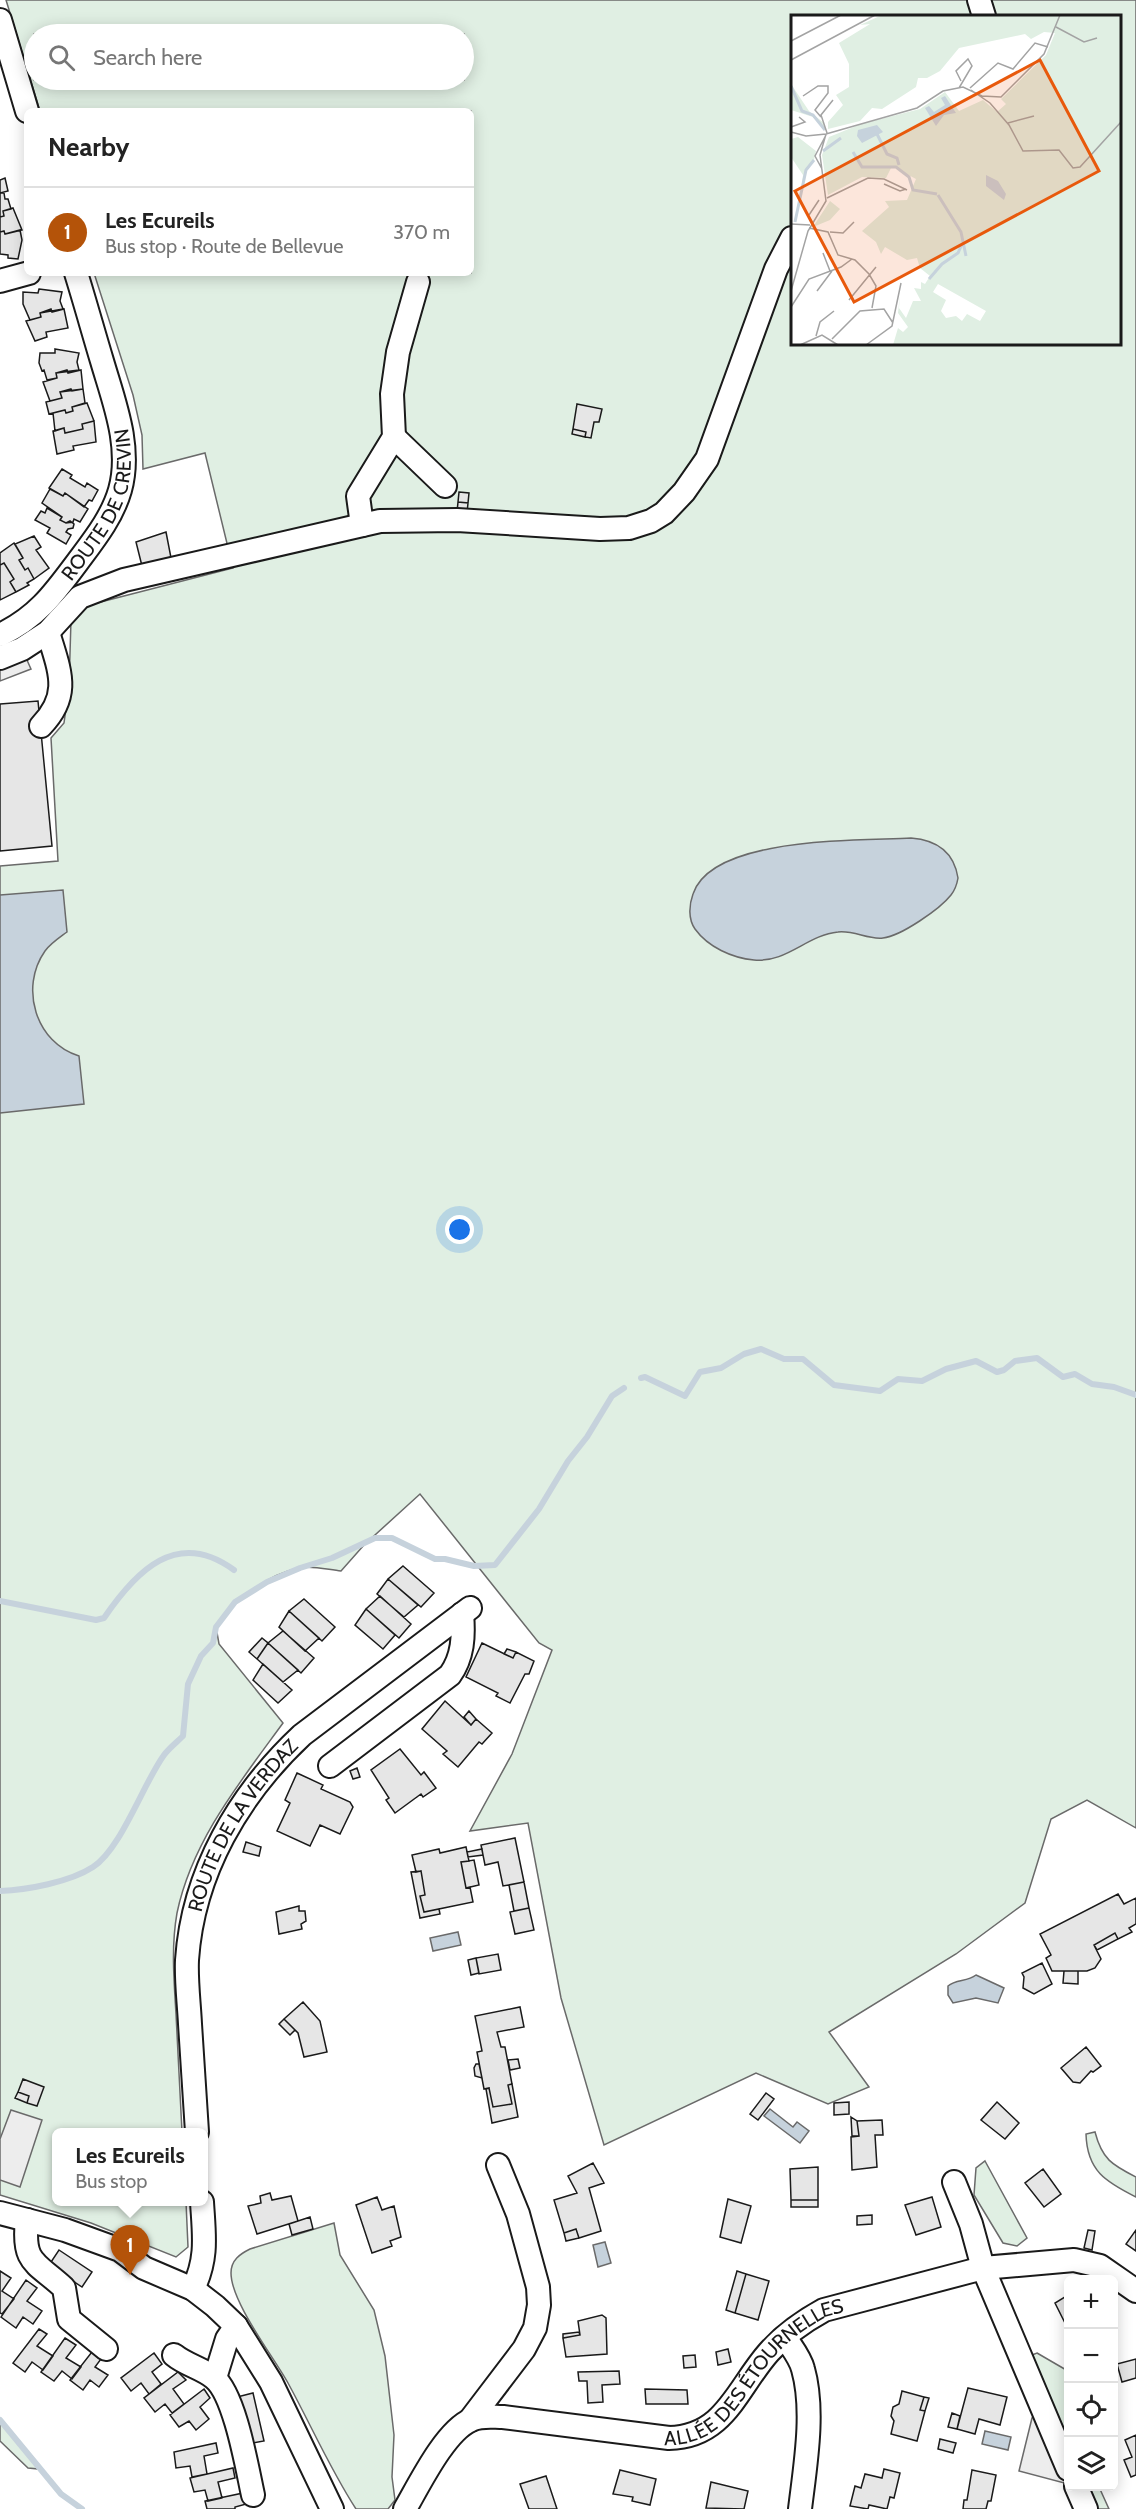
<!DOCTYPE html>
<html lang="en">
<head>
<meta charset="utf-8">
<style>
	body { margin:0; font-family:Cabin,sans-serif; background:#f6f6f6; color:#222 }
	.controls { position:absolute; right:18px; bottom:18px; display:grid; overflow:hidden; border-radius:9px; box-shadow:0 3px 15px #0003 }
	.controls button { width:54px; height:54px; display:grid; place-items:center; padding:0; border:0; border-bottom:2px solid #e0e0e0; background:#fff; color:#222; font:30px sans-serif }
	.you { position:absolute; left:460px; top:1230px; width:21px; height:21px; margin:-15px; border:4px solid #fff; border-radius:50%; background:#1a73e8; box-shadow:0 0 0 9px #1a73e833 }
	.badge { display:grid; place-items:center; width:39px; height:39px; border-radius:50%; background:#b45309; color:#fff; font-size:20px; font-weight:700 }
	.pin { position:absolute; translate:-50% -50px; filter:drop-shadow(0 2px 3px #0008) }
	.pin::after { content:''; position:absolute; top:32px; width:21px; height:18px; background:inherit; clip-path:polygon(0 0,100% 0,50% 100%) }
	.popup { position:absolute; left:52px; top:2128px; width:156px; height:78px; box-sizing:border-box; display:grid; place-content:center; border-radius:9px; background:#fff; filter:drop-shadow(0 2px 4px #0005); font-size:20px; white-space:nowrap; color:#767676 }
	.popup b { font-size:22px; color:#222 }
	.popup::after { content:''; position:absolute; left:50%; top:100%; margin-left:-12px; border:12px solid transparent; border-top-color:#fff }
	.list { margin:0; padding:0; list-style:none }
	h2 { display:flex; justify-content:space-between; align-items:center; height:78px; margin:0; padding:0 24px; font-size:26px }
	h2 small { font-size:20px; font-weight:400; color:#767676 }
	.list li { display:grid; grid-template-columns:39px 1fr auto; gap:18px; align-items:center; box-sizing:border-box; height:90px; padding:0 24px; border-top:2px solid #e0e0e0 }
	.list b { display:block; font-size:22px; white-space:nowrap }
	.list p { margin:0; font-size:20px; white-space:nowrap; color:#767676 }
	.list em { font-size:20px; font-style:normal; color:#767676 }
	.icon { flex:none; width:33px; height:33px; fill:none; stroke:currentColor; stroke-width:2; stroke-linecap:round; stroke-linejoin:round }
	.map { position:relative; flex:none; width:1136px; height:2509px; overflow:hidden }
	.search { position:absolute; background:#fff; box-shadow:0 3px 15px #0003; left:24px; top:24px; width:450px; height:66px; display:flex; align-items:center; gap:15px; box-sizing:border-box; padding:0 21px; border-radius:33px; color:#767676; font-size:22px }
	.panel { position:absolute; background:#fff; box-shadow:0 3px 15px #0003; left:24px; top:108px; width:450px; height:168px; border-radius:9px }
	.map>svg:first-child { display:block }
</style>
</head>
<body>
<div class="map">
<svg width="1136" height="2509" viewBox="0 0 1136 2509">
	<rect width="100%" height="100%" fill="#fff"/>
	<path fill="#e0efe3" stroke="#6a6a6a" stroke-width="1.5" fill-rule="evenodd" d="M6,0h1130v1828l-49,-28 -36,19 -26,84 -69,51 -127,78 40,55 -41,17 -72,-31 -152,72 -43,-147 -33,-175 -58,8 42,-77 40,-104 -13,-7 -119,-149 -56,51 -23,26c-12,-1 -29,-6 -42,-3 -30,6 -67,33 -83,59l3,17 64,79c-43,59 -91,118 -106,190 -6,34 -3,67 -1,101 2,39 4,79 6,118h-125v70h129l2,45 -12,10 -85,-34 -91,-28v-1329l58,-5 -7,-123 13,-15 5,-36 2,-67 18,-15 144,-37 -28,-115 -62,16 -1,-34 -9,-40 -39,-122h377v-162h-431zM792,16h328v328h-328zM34,34h430v46h-430z
		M1095,2132c7,27 17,33 41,45v20c-30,-15 -49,-26 -50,-63z
		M985,2161l42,77 -10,8 -14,-3 -29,-48 2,-27z
		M334,2223l6,32 34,55 11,46 9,79 -2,42 3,23 -7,9h-32c-26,-40 -45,-84 -68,-126 -15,-27 -57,-81 -57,-110 0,-13 9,-19 19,-24z
		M1037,2353l31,18v70l-36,-86z
		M0,2420l39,49 -11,-1 -28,-27z
		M1088,2487h11l10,22h-11z"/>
	<path fill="#ededed" stroke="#6a6a6a" stroke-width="1.5" d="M22,649l9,20 -31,12v-23z
		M11,2110l31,10 -22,67 -20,-7v-41z
		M1045,2415l23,69 -49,-13 13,-53z"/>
	<path fill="#c6d2dc" stroke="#6a6a6a" stroke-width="1.5" d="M911,838c26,2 43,14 47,40 -1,6 -3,12 -7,17 -11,14 -50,41 -68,43 -15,2 -29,-8 -45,-6 -31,3 -51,31 -84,28 -22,-2 -46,-13 -59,-31 -7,-10 -6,-24 -2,-35 19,-58 166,-53 218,-56z
		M63,890l4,42c-8,6 -16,11 -22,19 -26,37 -9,92 34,105l5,48 -84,9v-218z
		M458,1932l3,13 -28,6 -3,-13z
		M976,1975l28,13 -6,15 -22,-5 -23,5 -5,-8v-9c8,-7 19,-4 28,-11z
		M770,2109l23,18 4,-5 12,9 -9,12 -36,-27z
		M605,2242l6,21 -13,4 -5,-22z
		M985,2431l26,6 -3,13 -26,-6z"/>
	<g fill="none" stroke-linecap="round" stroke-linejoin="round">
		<path stroke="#c6d2dc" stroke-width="6" d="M641,1378l4,-1 40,19 15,-24 21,-4 23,-14 17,-5 23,10h19l31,26 46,6 18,-12 24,2 24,-12 30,-8 21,11 7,-2 11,-9 22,-3 26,19 12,-3 17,10 22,3 22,8
			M0,1601l96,19 8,-2c32,-47 73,-90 130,-48
			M0,1891c27,-1 70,-9 93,-24 28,-18 50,-83 71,-112 5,-7 13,-13 19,-19l5,-52 13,-28 12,-13 3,-16 19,-25 32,-20 33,-14 32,-10 43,-20h17l43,21h10l29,7 21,-1 44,-56 29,-48 19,-24 25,-41 12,-8
			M0,2420l61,74 21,15"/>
	</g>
	<path fill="#e6e6e6" stroke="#1a1a1a" stroke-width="1.5" d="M5,178l3,13 -8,2v-13z
		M0,193h4l1,6h3l3,10 -8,2 1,5 -4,1z
		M13,208l9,22 -17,4 -1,-3 -4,1v-15l4,-1 -1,-5z
		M20,230l2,10 -4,19 -10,-1v-3l-8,-1v-22l4,-1 1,3z
		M39,289l23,3 -2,9 3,8 -23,4 1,4 -11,3 -7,-16v-12l15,1z
		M51,309l1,3 12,-3 4,19 -22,4 1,5 -12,4 -9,-20 15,-4 -1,-4z
		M55,349l24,4 -2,9 2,8 -23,3 1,5 -10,2 -3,-10 -2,1 -3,-8 1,-10h15z
		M67,370l1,3 13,-3 2,19 -23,3 2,6 -12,3 -7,-19 14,-4 -1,-5z
		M71,389l1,2 11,-2 2,14 -13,4 1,4 -7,2 -1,-3 -16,4 -3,-12 16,-4 -2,-6z
		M87,403l7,18 -12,3 1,5 -18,4 -1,-5 -9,3 -2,-18 12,-3 1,3 7,-2 -1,-4z
		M577,404l25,5 -3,13h-5l-3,16 -6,-1 1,-5 -13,-3z
		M94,421l2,21 -23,4 1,4 -17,4 -4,-23 11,-3 1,5 18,-4 -1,-5z
		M573,429l13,3 -1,5 -13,-3z
		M62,469l10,6 -2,3 15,9 2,-4 11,7 -6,11 -3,-1 -5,7 -19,-14 -2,3 -14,-8z
		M50,489l13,7 2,-3 23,16 -8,13 -6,-3 -1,3 -7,1 -6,-3 2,-3 -20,-14z
		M459,492l10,1 -1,10 -10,-1z
		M458,502l10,1 -1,10 -10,-1z
		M47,508l15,9 -2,3 6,3 4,-2 4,3 -1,4 -5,1 -2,3 5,3 -5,9 -19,-11 3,-5 -15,-8 6,-9 4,2z
		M166,532l6,31 -29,7 -7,-28z
		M34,536l7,11 -5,3 13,18 -15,11 -6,-11 -3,2 -6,-10 4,-2 -8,-14z
		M14,543l9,15 -4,2 6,10 3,-2 6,11 -7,4 2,2 -13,7 -6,-10 4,-3 -10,-16 -4,2v-12z
		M4,563l10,16 -4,3 6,10 -16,8v-35z
		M38,701l14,145 -52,5v-147z
		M403,1566l31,27 -13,14 -33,-28z
		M388,1579l30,26 -14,12 -27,-23z
		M380,1596l31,28 -12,14 -33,-29z
		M304,1599l31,28 -13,14 -33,-30z
		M366,1609l29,26 -12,14 -28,-24z
		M289,1611l30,27 -14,13 -26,-24z
		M283,1631l31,27 -13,15 -33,-30z
		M262,1638l6,5 -11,16 -8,-7z
		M268,1643l30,27 -15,12 -26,-23z
		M482,1643l31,15 3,-6 18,9 -5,13h-4l-15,29 -14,-7 2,-3 -32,-16z
		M507,1649l9,3 -3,6 -9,-4z
		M263,1664l29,26 -14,13 -25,-23z
		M445,1701l26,24 5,-6 16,14 -10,11 -3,-2 -21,25 -15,-13 4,-3 -25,-22z
		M469,1711l7,8 -5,6 -7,-8z
		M400,1749l21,26 3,-3 12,16 -13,9 -2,-3 -26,19 -9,-13 3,-2 -18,-28z
		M357,1768l3,9 -7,2 -3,-8z
		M297,1773l26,12 -2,4 29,13 3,5 -13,27 -20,-9 -10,21 -33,-15 13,-28 -5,-3z
		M515,1838l9,44 -21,4 -5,-24 -13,3 -4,-20z
		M246,1842l15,5 -2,9 -16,-4z
		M466,1847l3,14 -8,1 5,26 4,-1 3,15 -49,10 -4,-16 5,-1 -4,-24 -5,1 -4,-17 27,-6 1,4z
		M482,1849l1,6 -15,2 -1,-5z
		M474,1860l5,25 -13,3 -5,-26z
		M421,1871l4,24 -5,1 4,16 15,-3 1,5 -20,4 -9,-46z
		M524,1882l5,26 -15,3 -5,-26z
		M1118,1894l6,10 12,-6v26l-7,4 3,4 -14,7 -3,-6 -21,12 7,14 -6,9 -8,3h-35l-6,-13 5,-3 -11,-21z
		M299,1906v5h6l1,10 -5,3 1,5 -23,5 -3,-22z
		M529,1908l5,22 -19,4 -5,-22z
		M1115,1933l3,6 -21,11 -3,-5z
		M498,1954l3,16 -22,4 -3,-16z
		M476,1958l3,15 -8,2 -3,-15z
		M1042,1963l10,21 -18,10 -11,-6 1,-11 -2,-4z
		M1064,1971h14v13l-15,-1z
		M303,2002l17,19 7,31 -23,5 -6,-24 -14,-14z
		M520,2007l4,20 -27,5 4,15h4l7,37 -4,1 4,19 -19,3 -4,-19 -5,1 -7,-37 5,-1 -7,-35z
		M284,2019l11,11 -5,5 -11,-11z
		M1086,2047l15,19 -8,6 -2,-1 -11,12 -7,-1 -12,-14z
		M518,2059l2,9 -10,2 -2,-10z
		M476,2064h3l3,14 -7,-2 -1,-8z
		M23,2079l21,8 -7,19 -10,-3 2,-7 -11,-4z
		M512,2084l6,33 -26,6 -6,-34 3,-1 4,19 19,-3 -4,-19z
		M18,2092l11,4 -2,7 -12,-5z
		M766,2093l8,6 -16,21 -8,-6z
		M849,2102v12l-15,1v-12z
		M997,2102l22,21 -14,16 -24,-19z
		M851,2117l6,4 2,15h-7z
		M882,2120l1,15h-8l2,32 -25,3 -1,-33 8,-1 -2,-15z
		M593,2163l11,20 -15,5 12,43 -22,7 -3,-9 -12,4 -10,-33 23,-7 -9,-17z
		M818,2167v33h-27l-1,-31z
		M1043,2169l18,25 -17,13 -19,-24z
		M270,2193l2,7 19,-4 7,25 -41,13 -9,-28 13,-3 -1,-7z
		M377,2197l5,13 12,-4 7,31 -11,4 2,5 -20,7 -16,-48z
		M932,2197l9,30 -25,8 -11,-30z
		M728,2199l23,7 -10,37 -21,-6z
		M791,2200h27v7h-27z
		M872,2215v9l-15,1v-9z
		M310,2217l3,12 -21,6 -3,-11z
		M576,2229l3,9 -13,3 -2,-8z
		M1088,2230l7,1 -3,19 -8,-2z
		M1136,2230v21l-10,-7z
		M59,2250l33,22 -10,15 -33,-22z
		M0,2271l11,7 -9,13 12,8 -12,15 -2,-1z
		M737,2271l9,3 -11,39 -9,-3z
		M746,2274l23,7 -11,39 -23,-7z
		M26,2280l11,8 -10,13 15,10 -9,13 -10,-7 -7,11 -15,-11z
		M1068,2295v34l-13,-26z
		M602,2315l4,3 1,36 -41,3 -3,-19 17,-3 -2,-14z
		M39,2329l8,5 -10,12 16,10 -10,14 -11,-8 -7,10 -12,-9z
		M579,2332l1,3 -17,3v-4z
		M65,2338l11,7 -10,13 15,9 -9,12 -10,-8 -8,10 -13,-9z
		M95,2348l9,7 -9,12 13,8 -9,12 -9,-7 -7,10 -13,-10z
		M728,2349l3,13 -13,3 -2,-13z
		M154,2353l8,11 -10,8 9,12 -12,10 -8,-11 -10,8 -10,-13z
		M695,2355l1,12 -12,1 -1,-12z
		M1136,2359v19l-14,4 -5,-18z
		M619,2371l1,13 -18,1 1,17 -15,1 -1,-22h-8l-1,-9z
		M178,2372l8,8 -13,9 11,15 -12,9 -7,-9 -10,8 -11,-14z
		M968,2388l39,9 -7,28 -21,-6 -4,15 -18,-5z
		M204,2389l6,9 -10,9 9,12 -13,11 -7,-9 -10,6 -9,-12z
		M645,2389l42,1 1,14h-42z
		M902,2391l22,6 -4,13 5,1 -8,30 -26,-7 3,-13 -3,-5 2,-9 6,-3z
		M253,2393l11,48 -17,3 -10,-47z
		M924,2397l5,1 -4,13 -5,-1z
		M952,2413l8,3 -3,13 -9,-2z
		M1136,2435v40l-5,2 -7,-17 8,-3 -7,-17z
		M940,2439l16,4 -3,10 -15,-4z
		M216,2443l2,10 -14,3 3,18 -15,3 -2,-11 -14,2 -2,-16z
		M233,2468l2,10 -17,4 4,16 -14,3 -3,-11 -11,2 -4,-14z
		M884,2469l16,4 -6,25 -4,-1 -3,12 -18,-4 -1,4 -18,-3 5,-20 6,2 4,-14 17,4z
		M620,2470l36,9 -6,26 -18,-4 1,-4 -20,-3z
		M972,2470l24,5 -5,26h-3l-2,8h-23l1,-9h3z
		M546,2476l11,33h-28l-9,-25z
		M711,2482l37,9 -4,18 -38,-1z
		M248,2492l2,11 -15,4v2h-28l-2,-8z"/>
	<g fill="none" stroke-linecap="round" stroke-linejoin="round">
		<defs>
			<g id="minor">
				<path d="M979,0l5,16"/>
				<path d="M0,20l27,91"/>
				<path d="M0,281l29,-8"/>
				<path d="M394,437l51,49"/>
				<path d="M362,525l-4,-29 36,-59 -2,-43 6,-42 20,-70"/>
				<path id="s1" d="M0,635c36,-17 53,-40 76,-71 17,-23 36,-46 44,-74 12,-43 -6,-88 -18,-129 -9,-30 -17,-59 -26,-88"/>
				<path d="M0,658l22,-9 26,-17 32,-35 44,-17 256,-59 77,-1 143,9 29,-1 22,-7 13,-8 20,-21 23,-33 69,-190 16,-31"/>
				<path d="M41,726c31,-32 18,-56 7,-94"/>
				<path d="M330,1766l120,-91c13,-18 14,-39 12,-61"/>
				<path id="s2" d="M197,2132c-2,-36 -5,-72 -7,-108 -1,-21 -4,-43 -3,-64 6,-88 52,-166 115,-225l168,-127"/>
				<path d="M954,2182l17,42 12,44 85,201"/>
				<path d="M0,2213l65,17 55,20 24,18 49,21 22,17 21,20 35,56 61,127"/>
				<path d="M27,2220c-5,44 9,42 37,68l5,31 37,30"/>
				<path d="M193,2289c15,-31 11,-54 9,-87"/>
				<path d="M785,2337c6,10 15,20 18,32 12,42 2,98 -3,140"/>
				<path d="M174,2355c12,10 28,13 40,23 21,17 33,90 39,117"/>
				<path d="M215,2378l12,-39 9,-13"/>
				<path d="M470,2420l54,-71 11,-21 4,-23 -1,-18 -20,-73 -20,-49"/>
				<path d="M1076,2486l10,23"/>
				<path id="s3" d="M405,2509c14,-24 40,-78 66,-89 10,-5 21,-3 32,-3l166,21c56,-1 68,-50 100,-86 16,-18 35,-31 55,-42l159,-42 91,-8 26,6 36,25"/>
			</g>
		</defs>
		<use href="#minor" stroke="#1a1a1a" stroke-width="26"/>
		<use href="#minor" stroke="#fff" stroke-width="22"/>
	</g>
	<g text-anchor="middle" stroke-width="4.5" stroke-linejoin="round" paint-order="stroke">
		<g font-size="20" fill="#1a1a1a" stroke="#fff">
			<text dy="7" stroke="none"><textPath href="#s1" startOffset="171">ROUTE DE CREVIN</textPath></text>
			<text dy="7" stroke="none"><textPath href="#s2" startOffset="321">ROUTE DE LA VERDAZ</textPath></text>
			<text dy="7" stroke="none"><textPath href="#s3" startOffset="423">ALLÉE DES ÉTOURNELLES</textPath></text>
		</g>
	</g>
	<g transform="translate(791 15)">
		<rect width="330" height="330" fill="#fff"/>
		<path d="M91,0h239v330h-228l5,-17 5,4 5,-5 -10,-14 2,-19 -1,14 7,10 7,-17h8l-7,-13 7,1v-7l4,2 5,-8 -10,-8 -3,-10 -10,2 -22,-13 -4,7 -5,-12 -14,-11 27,-24 -4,-6 22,-1 9,-21 -24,-13 -6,12 -24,-1 -34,18 -6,-40 7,-18 32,-13 59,-15 25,-17 14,19 24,-11 14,12 9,-8 -5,-5 45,-44 9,-22 -11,-1 -13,7 -6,-5 -66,14 -19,23 -13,7h-9l-2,9 -34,22 -10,-1 -12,13 -32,8v-7l15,-17 -7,-10 13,-8v-23l-10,-21 31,-19 -10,1zM147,269l48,27 -6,10 -13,-7 -5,7 -6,-5 -10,2 -5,-7 5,-11 -13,-8zM0,69l18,27 15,12 1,7 -12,-13 -22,-7zM7,122l18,14 -2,9 -8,10 -5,23 2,-18 -12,-18v-18zM39,186l10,8 -10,11 -17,7z" fill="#e0efe3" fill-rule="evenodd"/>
		<path d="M154,81l11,17 -12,2 -8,11 -11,-18 4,-2 5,6 11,-7 -4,-7zM86,110l6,7 -21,11 -5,-7 1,-6zM195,160l12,6 8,13 -2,6 -18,-14z" fill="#c6d2dc"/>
		<path fill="none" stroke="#c6d2dc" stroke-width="3" d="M0,71l11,25 11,4 12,15M86,119l10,20 10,4 2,7M32,136l18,-13M62,137l9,15h34l13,10 4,13 24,4M147,180l23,37 5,24M4,207l11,-52 8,-10M138,264l13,-15 16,-11 4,-9"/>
		<path fill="none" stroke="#a3a3a3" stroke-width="1.5" d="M265,12l28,15 13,-4M0,26l50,-26M0,45l84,-45M168,73l13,-22 -4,-7 -12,12 5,10M179,73l28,-25 15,6 22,-26 13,4M180,75l19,13 19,22 14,26 36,-1 14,18 7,-1 41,-45M12,81l15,-10h10v7l-13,17 6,7M217,108l26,-7M0,112l14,-5 -6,-5M0,117l15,4 20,-2 91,-26 26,-17 20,-4 19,9 19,1 43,-43 16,-39M36,118l-6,-18 12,-15M31,154l-7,-13 11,-21M93,169l16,7 6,-2M36,183l41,-20 16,1 23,11M18,200l10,-15M0,209l19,1M18,213l19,4 10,23 17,5 14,14 7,12 -4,22M39,217l13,1 11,-11M32,238l7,18M0,276l17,-60 18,-30 -6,-46 6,-21M26,276l15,-20M58,285l27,-33M0,292l18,-28 32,-12 11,-8M25,321l4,-14 14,-11M41,324l28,-28 24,-2 9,14M9,330l22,-10 16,10M75,330l26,-19 9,-43"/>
		<path fill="#e8590c" fill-opacity="0.15" stroke="#e8590c" stroke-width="3" d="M249,45l59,111 -245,131 -59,-111z"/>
		<rect width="330" height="330" fill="none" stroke="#1a1a1a" stroke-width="3"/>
	</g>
</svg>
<div class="controls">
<button>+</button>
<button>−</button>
<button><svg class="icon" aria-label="locate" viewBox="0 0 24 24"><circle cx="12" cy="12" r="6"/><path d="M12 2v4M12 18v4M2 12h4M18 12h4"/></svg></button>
<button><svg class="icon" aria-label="layers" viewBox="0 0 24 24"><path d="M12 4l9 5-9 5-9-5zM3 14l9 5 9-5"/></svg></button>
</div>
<div class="you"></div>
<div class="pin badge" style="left:130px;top:2275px">1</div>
<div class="popup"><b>Les Ecureils</b>Bus stop</div>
<div class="search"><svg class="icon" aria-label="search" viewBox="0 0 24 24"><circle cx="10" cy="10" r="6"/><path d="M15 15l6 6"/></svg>Search here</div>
<section class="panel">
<h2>Nearby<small></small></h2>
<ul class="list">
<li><span class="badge">1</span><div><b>Les Ecureils</b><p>Bus stop · Route de Bellevue</p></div><em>370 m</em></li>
</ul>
</section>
</div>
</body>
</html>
